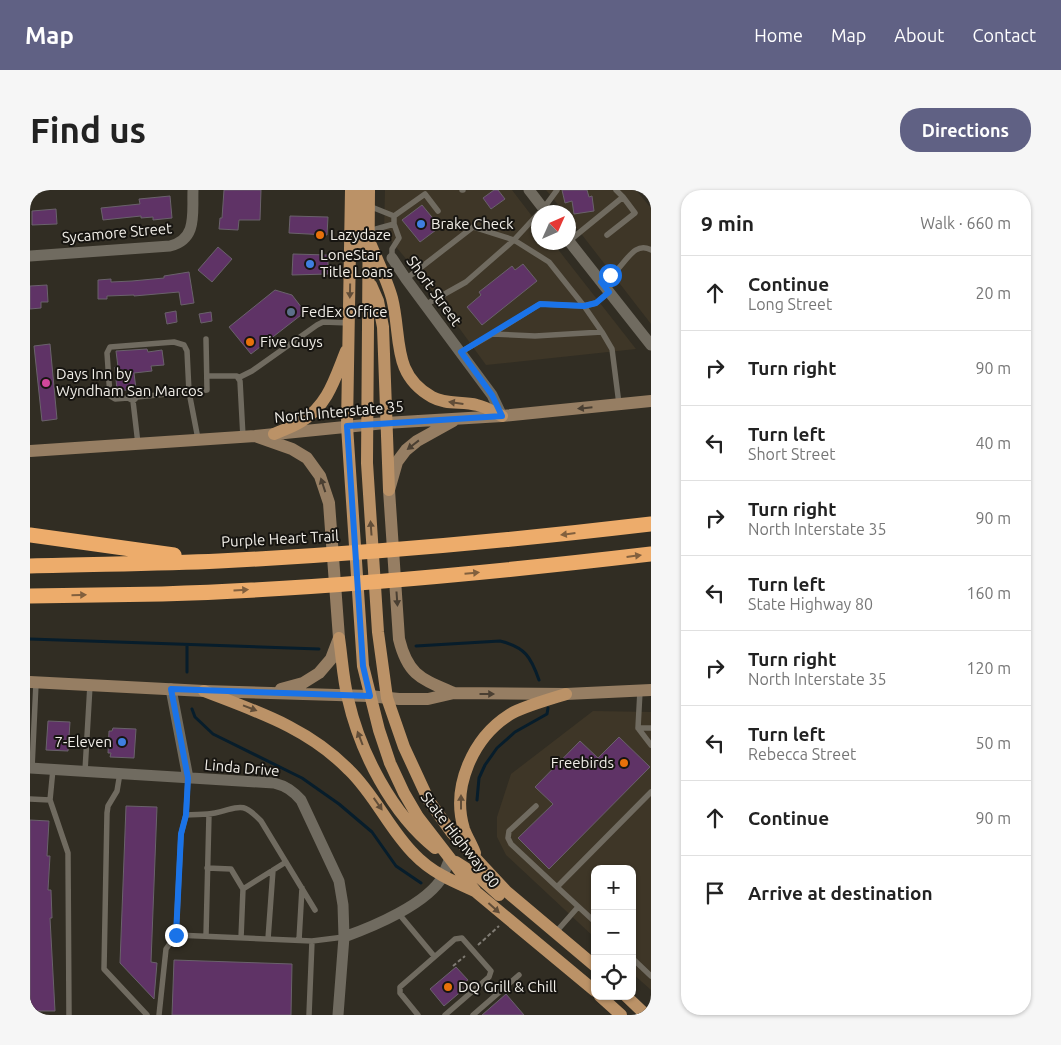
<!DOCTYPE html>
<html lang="en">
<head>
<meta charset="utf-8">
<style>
	body { margin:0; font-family:Ubuntu,sans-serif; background:#f6f6f6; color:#222 }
	.controls { position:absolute; right:15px; bottom:15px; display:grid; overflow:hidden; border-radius:10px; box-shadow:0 1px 4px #0004 }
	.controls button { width:45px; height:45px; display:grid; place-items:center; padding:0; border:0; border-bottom:1px solid #e0e0e0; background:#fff; color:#222; font:25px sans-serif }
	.compass { position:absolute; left:501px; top:15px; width:45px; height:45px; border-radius:50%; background:#fff; box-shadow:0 1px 4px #0004; rotate:45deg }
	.stop { position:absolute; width:15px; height:15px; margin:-11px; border:4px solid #1a73e8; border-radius:50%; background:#fff }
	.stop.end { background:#1a73e8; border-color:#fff; box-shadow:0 1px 5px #0008 }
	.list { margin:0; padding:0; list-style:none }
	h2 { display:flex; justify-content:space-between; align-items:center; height:65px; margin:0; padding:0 20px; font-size:21px }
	h2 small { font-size:16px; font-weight:400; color:#767676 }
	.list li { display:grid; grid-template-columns:32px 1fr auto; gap:15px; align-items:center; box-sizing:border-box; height:75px; padding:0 20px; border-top:1px solid #e0e0e0 }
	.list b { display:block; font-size:19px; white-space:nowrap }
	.list p { margin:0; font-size:16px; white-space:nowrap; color:#767676 }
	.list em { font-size:16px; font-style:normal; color:#767676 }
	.icon { flex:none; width:28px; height:28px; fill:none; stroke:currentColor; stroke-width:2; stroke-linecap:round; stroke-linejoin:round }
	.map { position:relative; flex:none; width:621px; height:825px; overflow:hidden; border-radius:20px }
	header { display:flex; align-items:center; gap:30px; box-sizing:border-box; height:70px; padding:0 25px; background:#606184; color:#fff }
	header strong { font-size:24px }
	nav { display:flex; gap:28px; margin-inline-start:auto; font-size:18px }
	.intro { display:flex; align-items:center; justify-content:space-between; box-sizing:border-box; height:120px; padding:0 30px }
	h1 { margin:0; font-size:35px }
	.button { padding:12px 22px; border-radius:20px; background:#606184; color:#fff; font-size:18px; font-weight:700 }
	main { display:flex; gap:30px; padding:0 30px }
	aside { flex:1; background:#fff; border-radius:20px; box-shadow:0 1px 4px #0004 }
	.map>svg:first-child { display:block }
</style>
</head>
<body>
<header>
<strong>Map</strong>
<nav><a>Home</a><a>Map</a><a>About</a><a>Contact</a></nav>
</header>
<div class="intro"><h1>Find us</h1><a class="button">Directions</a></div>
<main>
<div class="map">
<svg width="621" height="825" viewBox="0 0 621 825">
	<rect width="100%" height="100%" fill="#312d23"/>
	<path fill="#3e3627" d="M355,0h127l26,34v18l15,1 83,106 -150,16 -53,-73 -49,-60z
		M516,0h90l15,18v116l-82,-106 -1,-6h-4z
		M563,521l58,1v278l-19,-17v-104h-37v69l-89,-83 -9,-18v-20l14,-43z"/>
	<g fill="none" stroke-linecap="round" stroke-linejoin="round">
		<path stroke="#071d2b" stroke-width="3" d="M0,449l289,10
			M157,455v27
			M386,456l84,-5c25,6 31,16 39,39
			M162,519l3,8 18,17 89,44 37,26 33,28 24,34 25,17
			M447,610l2,-22 6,-13 12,-17 18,-16 32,-18 1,-6"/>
	</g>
	<path fill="#5f3366" stroke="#6a626b" d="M194,0h37l-1,30h-21l-1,10 -19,-1 1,-11h2z
		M464,0h4l7,9 -14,10 -8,-11z
		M532,0h25l2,7 3,-1 2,15 -20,3 -2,-13 -7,2z
		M140,6l2,22 -19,2v-3l-12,1v-2l-38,4 -2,-12 39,-4 -1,-5z
		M392,15l18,22 -20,15 -18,-22z
		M26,19l1,15 -25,1v-14z
		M260,26l38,1 -1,18 -38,-2z
		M188,57l14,12 -20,23 -14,-12z
		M263,64l35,1v19l-36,1z
		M493,74l14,17 -55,44 -15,-18 14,-12 -2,-3 33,-26 3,4z
		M159,82l5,31 -13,2 -2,-13 -45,4v-1l-27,1v3h-9v-19l13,-1v3l21,-1 32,-3v-2z
		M17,95l1,17h-7v6l-11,1v-23z
		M245,100l17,5 13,17 -54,42 -22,-27z
		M146,121l1,11 -10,2 -2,-11z
		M181,122l1,9 -11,2 -2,-9z
		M20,154l7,75 -15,2 -8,-75z
		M117,159l1,3 14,-2 2,15 -13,1 1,5 -18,2 2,16 -19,2 -2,-24h3l-2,-16z
		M18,531l22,1 -2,29 -22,-1z
		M83,538l23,1 -2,29 -24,-1 1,-4h-3l1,-22h3z
		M589,547l31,30 -101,102 -31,-31 35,-34 -18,-17 45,-46 18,17z
		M96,616l31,1 -6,155 6,1 -3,36 -34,-36z
		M0,630l19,1 -2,35h3l-2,34h3l1,28h-2l5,93h-25z
		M144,770l118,4 -1,51h-119z
		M426,777l12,13 -7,5 3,4 -20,17 -14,-17z
		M476,804l18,21h-42z"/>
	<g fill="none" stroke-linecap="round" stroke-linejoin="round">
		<path stroke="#807c74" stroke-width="2" stroke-dasharray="4 2.5" stroke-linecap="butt" d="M448,755l21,-19
			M423,776l12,-10"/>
		<path stroke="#706b60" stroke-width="5.5" d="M432,0h1
			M339,16l25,10v8l5,14 -7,11v9
			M513,19l14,-19
			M364,26l31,-22 13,17
			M339,41l25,-7
			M577,45l28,-22 -12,-16
			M539,51l54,-44 -7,-7
			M376,89l67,-52 41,13 24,-26
			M571,92c5,-4 11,-8 16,-12 10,-10 19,-29 34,-20
			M395,115l41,-23 48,-42 35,22 35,44 18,26 10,17 7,55
			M462,144l48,-30 44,2 12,-3 13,-11
			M431,162l31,-18 43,2 67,-4
			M177,186h30l1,2 14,-7 65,-46 6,-3 26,1
			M208,188l2,3 3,56
			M103,211l4,-4 70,-7 -1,-51
			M108,254l-5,-43 -5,-3 -13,1 -5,-3 -3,-43 3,-6 64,-5 10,3 3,6 2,41 9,47
			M610,501l-2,37 13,17
			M608,538h13
			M2,578l4,-85
			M23,579l-3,31 18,53 1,162
			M55,581l5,-86
			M90,583l-3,18 -9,15 -1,7 -3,156 43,46
			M0,609l20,1
			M506,616l-27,25 -1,7 3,6 46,43
			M156,625c10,-1 19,0 29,-2 24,-5 26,-13 46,8l54,89
			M177,678l24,1 12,20 43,-27
			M369,724l35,42
			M565,732l-38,-35 94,-95
			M526,742l22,-25
			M146,745l136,6 32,-4
			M176,746l3,-122
			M211,748l2,-49
			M238,749l5,-69
			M269,750l3,-52
			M602,768l19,18
			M129,825l7,-66 10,-14 5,-101 5,-19 2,-37
			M279,825l3,-74
			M388,825l-18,-22v-6l55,-48 7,-1 29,33 -2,6 -44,38
			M443,825l46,-40"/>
		<path stroke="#706b60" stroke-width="11" d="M499,0l17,22
			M538,50l83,105
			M0,66l140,-10c28,-7 22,-33 23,-56
			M362,68l14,21 86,116 10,21
			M141,499l17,89
			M0,578l244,15c12,3 19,8 27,17l38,81 4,24 1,32 -6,78
			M314,747c28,-10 84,-33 99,-61 2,-5 4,-12 7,-17"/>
		<path stroke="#967e63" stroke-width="12" d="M423,231l-36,20 -11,9 -9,12 -8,28 10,149c9,37 23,40 55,54
			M228,247l34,12 15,9 13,18 9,27 10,135 -8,21 -12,14 -16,10 -22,6
			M0,261l225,-15 130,-13 117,-7 149,-15
			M0,492l174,9 165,5 30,3h29l26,-6 112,1 85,-4"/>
		<path stroke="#bb9267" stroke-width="12" d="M321,0l-4,236 16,240 16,64 11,33 14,30 14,24 58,75 119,99
			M330,0v46l2,18
			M339,0l-2,273 11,169 9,66 17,49 25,54 23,32 54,58 89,75
			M341,55c7,17 16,35 21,53 10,39 -1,76 40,99 14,8 30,4 45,8 9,2 17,7 25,11
			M341,95l7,16 5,26 6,163
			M244,244c9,-4 19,-7 28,-13 26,-16 33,-43 44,-70
			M309,448c3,20 4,41 9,61 12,53 44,115 87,149
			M174,501c54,21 104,37 145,79 26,25 40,59 65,84 17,18 38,27 61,37
			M445,663c-3,-8 -8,-16 -11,-24 -13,-42 9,-91 45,-114 12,-8 42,-16 57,-21
			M426,672l22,14 21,19
			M570,806l21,19
			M596,806l20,19"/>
		<path stroke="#edac6b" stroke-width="15" d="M0,345l144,20
			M0,376c63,-2 126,-2 189,-5 144,-7 288,-20 432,-37
			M0,406c44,-1 88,-1 132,-2 163,-5 327,-21 489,-40"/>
	</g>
	<defs><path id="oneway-solid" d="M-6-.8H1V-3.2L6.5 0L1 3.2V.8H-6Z" transform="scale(1.25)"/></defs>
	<g fill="#614d38">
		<use href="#oneway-solid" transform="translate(320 101) rotate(91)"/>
		<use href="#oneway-solid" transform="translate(426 213) rotate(-172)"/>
		<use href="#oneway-solid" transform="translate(341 338) rotate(-94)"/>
		<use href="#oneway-solid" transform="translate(220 518) rotate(21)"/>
		<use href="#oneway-solid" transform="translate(330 548) rotate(-111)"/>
		<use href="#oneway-solid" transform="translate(431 612) rotate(-90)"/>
		<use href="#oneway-solid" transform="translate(348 614) rotate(55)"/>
		<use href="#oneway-solid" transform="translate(464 718) rotate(42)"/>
	</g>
	<g fill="#4a3f32">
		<use href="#oneway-solid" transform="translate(555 218) rotate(174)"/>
		<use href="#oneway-solid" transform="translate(383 255) rotate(142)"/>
		<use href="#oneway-solid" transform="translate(293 295) rotate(-108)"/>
		<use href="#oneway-solid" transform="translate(367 409) rotate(86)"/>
		<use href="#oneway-solid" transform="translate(457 504)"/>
	</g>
	<g fill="#82603e">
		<use href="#oneway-solid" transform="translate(538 344) rotate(173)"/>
		<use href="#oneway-solid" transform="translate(604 366) rotate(-7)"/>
		<use href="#oneway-solid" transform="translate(442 383) rotate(-5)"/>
		<use href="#oneway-solid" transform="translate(211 400) rotate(-3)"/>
		<use href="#oneway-solid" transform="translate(49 405) rotate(-1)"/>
	</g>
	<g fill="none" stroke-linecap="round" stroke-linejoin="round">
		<path stroke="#1a73e8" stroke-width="6" d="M146,745l5,-101 5,-19 2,-37 -17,-89 199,7 -7,-30 -16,-240 155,-10 -10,-21 -31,-43 79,-48 44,2 12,-3 13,-11 -8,-10 9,-7"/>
	</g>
	<g fill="#3f7fe0" stroke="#171511" stroke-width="2">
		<circle cx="391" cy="34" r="5"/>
		<circle cx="280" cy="74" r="5"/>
		<circle cx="92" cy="552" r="5"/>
	</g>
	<g fill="#e8710a" stroke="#171511" stroke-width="2">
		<circle cx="290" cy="45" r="5"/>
		<circle cx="220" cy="152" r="5"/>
		<circle cx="594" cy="573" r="5"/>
		<circle cx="418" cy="797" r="5"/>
	</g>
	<circle fill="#5c6f8a" stroke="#171511" stroke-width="2" cx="261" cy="122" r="5"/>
	<circle fill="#d1479c" stroke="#171511" stroke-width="2" cx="16" cy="193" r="5"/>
	<g text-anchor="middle" stroke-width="4" stroke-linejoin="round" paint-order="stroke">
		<g font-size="15" fill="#f1eee8" stroke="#171511" text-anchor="start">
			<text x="401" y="39">Brake Check</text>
			<text x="300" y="50">Lazydaze</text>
			<text x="290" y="70">LoneStar<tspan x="290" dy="17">Title Loans</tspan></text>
			<text x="271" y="127">FedEx Office</text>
			<text x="230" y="157">Five Guys</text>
			<text x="26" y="189">Days Inn by<tspan x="26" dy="17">Wyndham San Marcos</tspan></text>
			<text x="82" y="557" text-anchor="end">7-Eleven</text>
			<text x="584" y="578" text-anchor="end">Freebirds</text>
			<text x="428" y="802">DQ Grill &amp; Chill</text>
		</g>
		<g font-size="15" fill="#f1eee8" stroke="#171511">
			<text transform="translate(87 43) rotate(-5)" y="5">Sycamore Street</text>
			<text transform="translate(404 101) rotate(54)" y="5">Short Street</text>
			<text transform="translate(309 222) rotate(-5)" y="5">North Interstate 35</text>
			<text transform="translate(250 349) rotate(-3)" y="5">Purple Heart Trail</text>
			<text transform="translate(212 578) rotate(5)" y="5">Linda Drive</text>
			<text transform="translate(430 650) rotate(52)" y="5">State Highway 80</text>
		</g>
	</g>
</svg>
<div class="controls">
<button>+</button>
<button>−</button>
<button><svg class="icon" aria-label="locate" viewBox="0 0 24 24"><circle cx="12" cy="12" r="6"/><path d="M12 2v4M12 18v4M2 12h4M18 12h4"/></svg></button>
</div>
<svg class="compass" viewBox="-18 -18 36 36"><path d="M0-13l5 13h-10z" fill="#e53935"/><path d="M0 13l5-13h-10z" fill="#767676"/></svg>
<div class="stop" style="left:580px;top:85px"></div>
<div class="stop end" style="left:146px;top:745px"></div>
</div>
<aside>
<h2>9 min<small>Walk · 660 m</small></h2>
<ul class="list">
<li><svg class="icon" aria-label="ahead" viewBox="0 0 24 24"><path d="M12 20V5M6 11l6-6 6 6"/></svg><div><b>Continue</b><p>Long Street</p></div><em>20 m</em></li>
<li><svg class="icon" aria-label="right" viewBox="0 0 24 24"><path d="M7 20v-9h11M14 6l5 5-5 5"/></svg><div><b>Turn right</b></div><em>90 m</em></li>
<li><svg class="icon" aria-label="left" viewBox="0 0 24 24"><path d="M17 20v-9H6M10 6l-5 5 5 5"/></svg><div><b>Turn left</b><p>Short Street</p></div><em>40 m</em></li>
<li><svg class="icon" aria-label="right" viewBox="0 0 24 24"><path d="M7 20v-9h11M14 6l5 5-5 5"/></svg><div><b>Turn right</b><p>North Interstate 35</p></div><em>90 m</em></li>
<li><svg class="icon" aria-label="left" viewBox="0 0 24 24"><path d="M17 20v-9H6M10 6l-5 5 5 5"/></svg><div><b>Turn left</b><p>State Highway 80</p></div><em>160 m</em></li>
<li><svg class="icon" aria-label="right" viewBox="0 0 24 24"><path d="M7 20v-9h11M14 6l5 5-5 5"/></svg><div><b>Turn right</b><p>North Interstate 35</p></div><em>120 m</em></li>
<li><svg class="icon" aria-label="left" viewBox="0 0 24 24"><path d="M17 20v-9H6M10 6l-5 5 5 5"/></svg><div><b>Turn left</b><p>Rebecca Street</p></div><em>50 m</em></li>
<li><svg class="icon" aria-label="ahead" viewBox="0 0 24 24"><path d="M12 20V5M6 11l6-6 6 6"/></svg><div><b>Continue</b></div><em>90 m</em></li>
<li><svg class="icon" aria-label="arrive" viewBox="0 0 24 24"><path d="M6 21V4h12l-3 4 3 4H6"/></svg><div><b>Arrive at destination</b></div></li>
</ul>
</aside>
</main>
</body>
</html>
